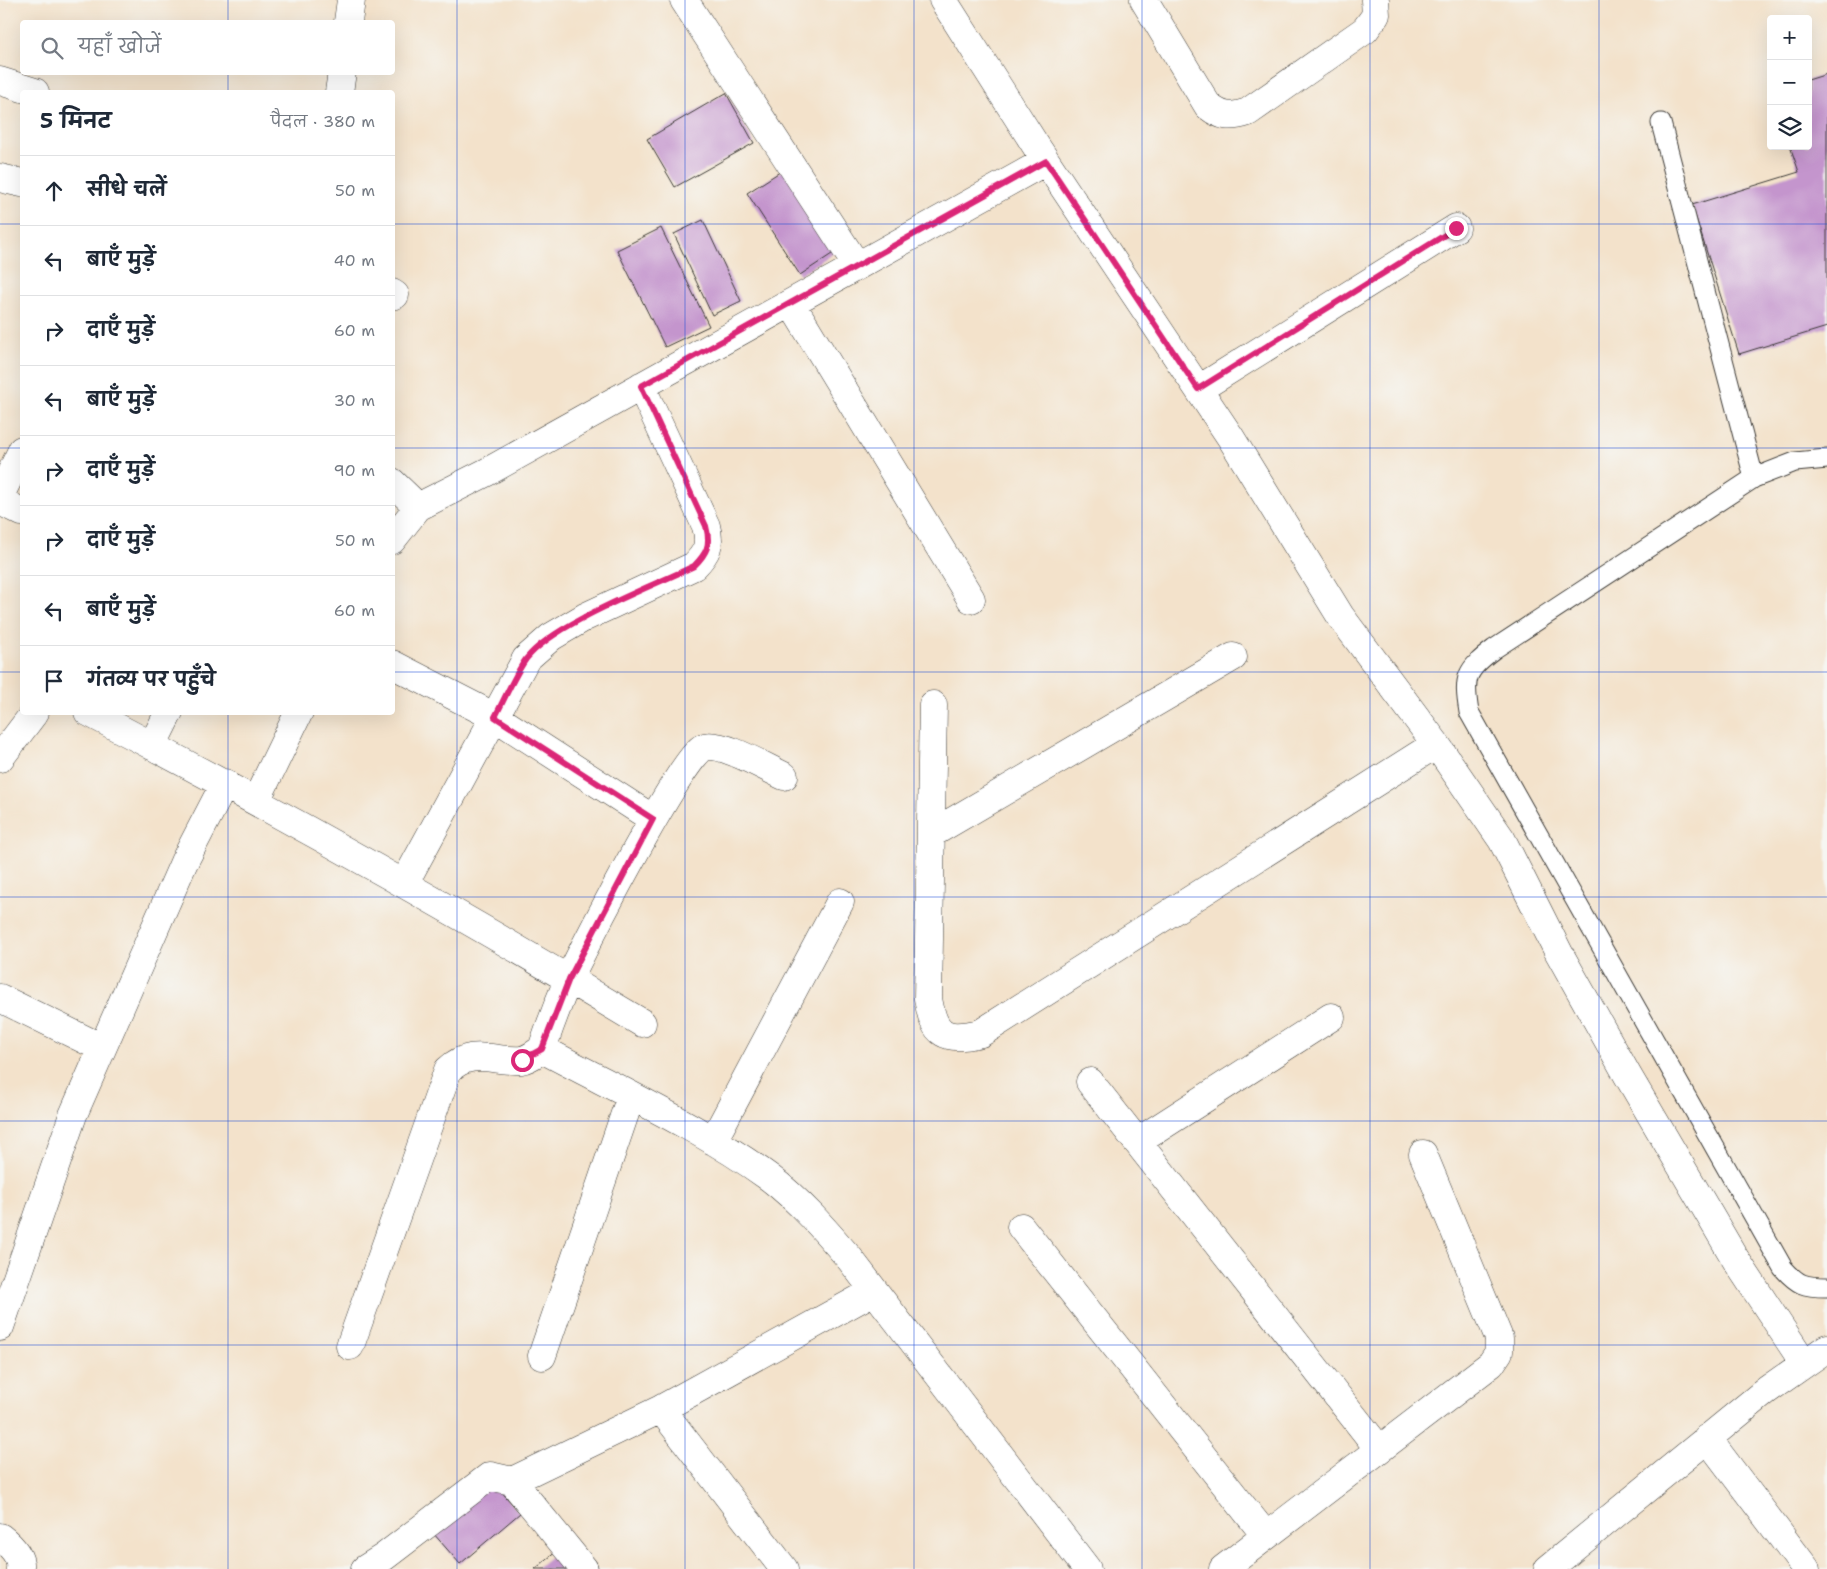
<!DOCTYPE html>
<html lang="hi">
<head>
<meta charset="utf-8">
<style>
	body { margin:0; font-family:"Shantell Sans","Playpen Sans Deva",sans-serif; background:#f6f6f7; color:#1f2937 }
	.controls { position:absolute; right:15px; top:15px; display:grid; overflow:hidden; border-radius:5px; box-shadow:0 5px 20px #0002 }
	.controls button { width:45px; height:45px; display:grid; place-items:center; padding:0; border:0; border-bottom:1px solid #e0e1e3; background:#fff; color:#1f2937; font:25px sans-serif }
	.stop { position:absolute; width:15px; height:15px; margin:-11px; border:4px solid #db2777; border-radius:50%; background:#fff }
	.stop.end { background:#db2777; border-color:#fff; box-shadow:0 1px 5px #0008 }
	.list { margin:0; padding:0; list-style:none }
	h2 { display:flex; justify-content:space-between; align-items:center; height:65px; margin:0; padding:0 20px; font-size:21px }
	h2 small { font-size:16px; font-weight:400; color:#747a83 }
	.list li { display:grid; grid-template-columns:32px 1fr auto; gap:15px; align-items:center; box-sizing:border-box; height:70px; padding:0 20px; border-top:1px solid #e0e1e3 }
	.list b { display:block; font-size:19px; white-space:nowrap }
	.list em { font-size:16px; font-style:normal; color:#747a83 }
	.icon { flex:none; width:28px; height:28px; fill:none; stroke:currentColor; stroke-width:2; stroke-linecap:round; stroke-linejoin:round }
	.map { position:relative; flex:none; width:1827px; height:1569px; overflow:hidden }
	.search { position:absolute; background:#fff; box-shadow:0 5px 20px #0002; left:20px; top:20px; width:375px; height:55px; display:flex; align-items:center; gap:12px; box-sizing:border-box; padding:0 18px; border-radius:5px; color:#747a83; font-size:19px }
	.panel { position:absolute; background:#fff; box-shadow:0 5px 20px #0002; left:20px; top:90px; width:375px; height:625px; border-radius:5px }
	.map>svg:first-child { display:block }
</style>
</head>
<body>
<div class="map">
<svg width="1827" height="1569" viewBox="0 0 1827 1569">
	<rect width="100%" height="100%" fill="#f6f6f2"/>
	<filter id="ink" filterUnits="userSpaceOnUse"><feTurbulence type="fractalNoise" baseFrequency=".02" numOctaves="2"/><feDisplacementMap in="SourceGraphic" scale="10" xChannelSelector="R" yChannelSelector="G"/><feConvolveMatrix kernelMatrix="1 2 1 2 8 2 1 2 1" color-interpolation-filters="sRGB"/></filter>
	<filter id="wash" filterUnits="userSpaceOnUse"><feTurbulence type="fractalNoise" baseFrequency=".0096" numOctaves="4" result="noise"/><feDisplacementMap in="SourceGraphic" scale="20" xChannelSelector="R" yChannelSelector="G"/><feGaussianBlur stdDeviation="1.12" result="paint"/><feColorMatrix in="noise" values="0 0 0 0 0 0 0 0 0 0 0 0 0 0 0 0 0 1.4 0 .05"/><feComposite in="paint" operator="in"/></filter>
	<g filter="url(#wash)">
		<rect width="100%" height="100%" fill="#f3e2cb"/>
		<g id="blocks">
			<path fill="#c495cd" d="M1827,74v253l-88,27 -47,-149 107,-33 -9,-26h18v-66z
				M726,93l28,50 -79,44 -28,-48z
				M786,168l52,82 -38,25 -53,-82z
				M703,220l38,81 -29,14 -38,-81z
				M661,228l48,98 -44,21 -48,-97z
				M493,1482l27,31 -60,51 -27,-31z
				M557,1551l15,18h-37z"/>
		</g>
	</g>
	<g filter="url(#ink)">
		<use href="#blocks" fill-opacity="0" stroke="#3c3a36" stroke-width="1"/>
		<g fill="none" stroke-linecap="round" stroke-linejoin="round">
			<defs>
				<path id="lane" d="M1661,123l93,355
					M1827,459l-32,3 -41,16 -260,171c-28,21 -31,28 -25,63l314,556c15,17 21,19 44,19"/>
				<path id="street" d="M684,0l173,266
					M943,0l93,146 195,292 110,179 95,127 66,96 57,113 69,123 108,184 68,103
					M1144,0l64,106c14,11 22,12 40,6l117,-82 11,-15 -1,-15
					M348,22l3,-22
					M0,81l35,11
					M339,92l3,-20
					M0,178l22,5
					M392,293l3,2
					M791,303l180,296
					M1199,389l257,-161
					M392,482l26,25
					M0,496l22,-46
					M0,501l22,11
					M392,540l26,-33 69,-35 559,-311
					M392,664l103,53 158,102
					M933,705l-5,293c6,38 17,43 53,35l455,-289
					M88,712c188,98 373,202 554,311
					M152,746l17,-34
					M0,758l35,-46
					M256,801l43,-89
					M931,834l302,-177
					M404,884l122,-225 25,-22 34,-20 109,-51c13,-13 17,-21 12,-40l-65,-140
					M0,998l102,50
					M542,1049c76,41 158,78 228,129 30,23 55,52 80,81l237,310
					M1090,1082l289,367
					M713,1141l127,-239
					M1137,1142l194,-125
					M1021,1227l245,309
					M0,1327l73,-212 111,-253 41,-79
					M350,1346l98,-276c24,-23 45,-8 73,-10 8,-1 15,-7 21,-11 8,-24 17,-48 27,-71 16,-32 113,-223 135,-231 18,-6 62,21 80,29
					M542,1356l89,-260
					M661,1409l123,160
					M1707,1438l99,131
					M512,1481l72,88
					M0,1537c9,7 22,19 20,32
					M365,1569l19,-12 106,-81 22,5 149,-72 213,-118
					M1223,1569l268,-205 8,-12v-14l-76,-184
					M1548,1569l219,-179 60,-42"/>
			</defs>
			<use href="#lane" stroke="#3c3a36" stroke-width="21"/>
			<use href="#street" stroke="#3c3a36" stroke-width="29"/>
			<use href="#lane" stroke="#fff" stroke-width="19"/>
			<use href="#street" stroke="#fff" stroke-width="28"/>
		</g>
	</g>
	<g fill="none" stroke-linecap="round" stroke-linejoin="round" filter="url(#ink)">
		<path stroke="#db2777" stroke-width="6" d="M522,1060l20,-11 27,-70 84,-160 -158,-102c10,-19 19,-41 31,-58 28,-36 125,-72 168,-93 13,-13 17,-21 12,-40l-65,-140 405,-225 152,228 258,-161"/>
	</g>
	<path fill="none" stroke="#1d4ed8" stroke-width="1" stroke-opacity="0.55" d="M228,0v22M457,0v1569M685,0v1569M914,0v1569M1142,0v1569M1370,0v1569M1599,0v1569M228,72v20M0,224h22M392,224h1435M0,448h22M392,448h1435M0,672h22M392,672h1435M228,712v857M0,897h1827M0,1121h1827M0,1345h1827"/>
</svg>
<div class="controls">
<button>+</button>
<button>−</button>
<button><svg class="icon" aria-label="layers" viewBox="0 0 24 24"><path d="M12 4l9 5-9 5-9-5zM3 14l9 5 9-5"/></svg></button>
</div>
<div class="stop" style="left:522px;top:1060px"></div>
<div class="stop end" style="left:1456px;top:228px"></div>
<div class="search"><svg class="icon" aria-label="search" viewBox="0 0 24 24"><circle cx="10" cy="10" r="6"/><path d="M15 15l6 6"/></svg>यहाँ खोजें</div>
<section class="panel">
<h2>5 मिनट<small>पैदल · 380 m</small></h2>
<ul class="list">
<li><svg class="icon" aria-label="ahead" viewBox="0 0 24 24"><path d="M12 20V5M6 11l6-6 6 6"/></svg><div><b>सीधे चलें</b></div><em>50 m</em></li>
<li><svg class="icon" aria-label="left" viewBox="0 0 24 24"><path d="M17 20v-9H6M10 6l-5 5 5 5"/></svg><div><b>बाएँ मुड़ें</b></div><em>40 m</em></li>
<li><svg class="icon" aria-label="right" viewBox="0 0 24 24"><path d="M7 20v-9h11M14 6l5 5-5 5"/></svg><div><b>दाएँ मुड़ें</b></div><em>60 m</em></li>
<li><svg class="icon" aria-label="left" viewBox="0 0 24 24"><path d="M17 20v-9H6M10 6l-5 5 5 5"/></svg><div><b>बाएँ मुड़ें</b></div><em>30 m</em></li>
<li><svg class="icon" aria-label="right" viewBox="0 0 24 24"><path d="M7 20v-9h11M14 6l5 5-5 5"/></svg><div><b>दाएँ मुड़ें</b></div><em>90 m</em></li>
<li><svg class="icon" aria-label="right" viewBox="0 0 24 24"><path d="M7 20v-9h11M14 6l5 5-5 5"/></svg><div><b>दाएँ मुड़ें</b></div><em>50 m</em></li>
<li><svg class="icon" aria-label="left" viewBox="0 0 24 24"><path d="M17 20v-9H6M10 6l-5 5 5 5"/></svg><div><b>बाएँ मुड़ें</b></div><em>60 m</em></li>
<li><svg class="icon" aria-label="arrive" viewBox="0 0 24 24"><path d="M6 21V4h12l-3 4 3 4H6"/></svg><div><b>गंतव्य पर पहुँचे</b></div></li>
</ul>
</section>
</div>
</body>
</html>
